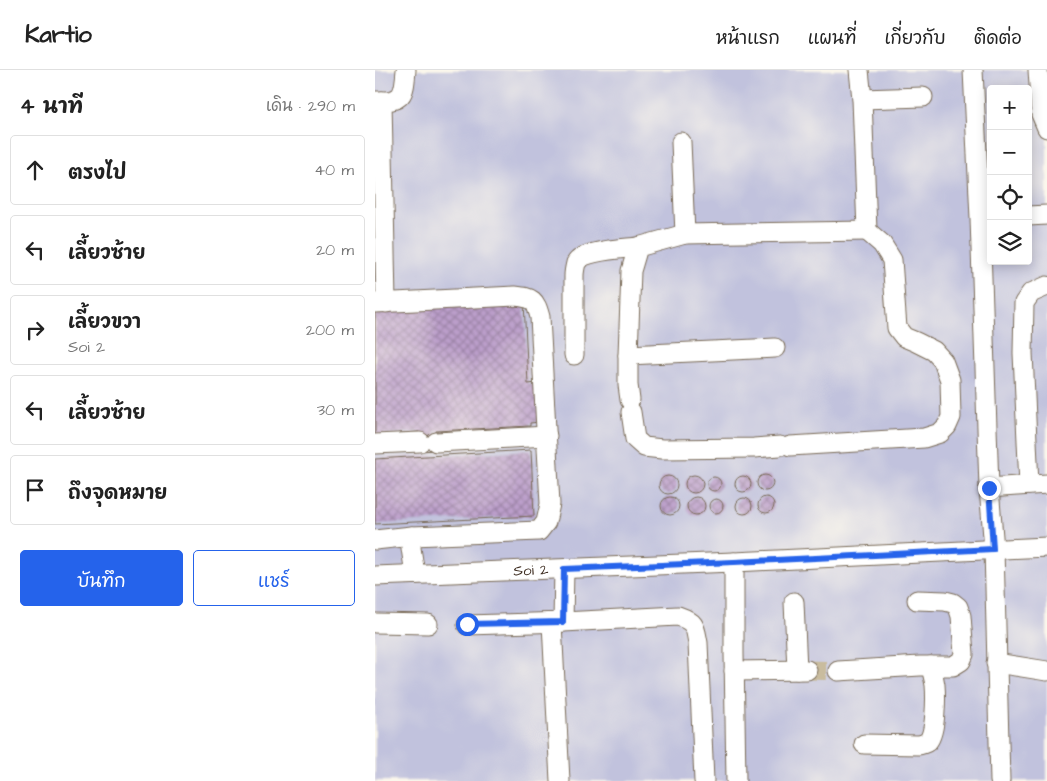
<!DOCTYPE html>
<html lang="th">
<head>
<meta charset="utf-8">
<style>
	body { margin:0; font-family:"Architects Daughter","Playpen Sans Thai",sans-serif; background:#f6f6f6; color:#222 }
	.controls { position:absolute; right:15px; top:15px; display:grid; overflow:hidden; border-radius:5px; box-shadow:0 2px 12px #0003 }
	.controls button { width:45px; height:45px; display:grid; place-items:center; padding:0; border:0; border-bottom:1px solid #e0e0e0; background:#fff; color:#222; font:25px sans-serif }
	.stop { position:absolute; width:15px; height:15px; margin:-11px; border:4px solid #2563eb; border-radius:50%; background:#fff }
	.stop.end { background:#2563eb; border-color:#fff; box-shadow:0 1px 5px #0008 }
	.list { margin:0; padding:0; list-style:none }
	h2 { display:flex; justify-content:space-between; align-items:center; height:65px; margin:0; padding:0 20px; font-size:21px }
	h2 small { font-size:16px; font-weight:400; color:#767676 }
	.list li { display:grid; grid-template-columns:32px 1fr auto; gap:15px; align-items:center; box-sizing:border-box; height:70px; margin:0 10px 10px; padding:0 10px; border:1px solid #e0e0e0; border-radius:5px }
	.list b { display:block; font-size:19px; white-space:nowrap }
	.list p { margin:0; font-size:16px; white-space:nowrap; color:#767676 }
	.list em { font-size:16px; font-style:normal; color:#767676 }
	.actions { display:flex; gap:10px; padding:15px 20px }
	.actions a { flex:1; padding:11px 0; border:1px solid #2563eb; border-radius:5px; text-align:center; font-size:18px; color:#2563eb }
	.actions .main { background:#2563eb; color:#fff }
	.icon { flex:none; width:28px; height:28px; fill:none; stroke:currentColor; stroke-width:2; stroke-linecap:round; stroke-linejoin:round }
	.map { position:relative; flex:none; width:672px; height:711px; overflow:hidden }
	header { display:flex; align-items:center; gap:30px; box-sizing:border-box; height:70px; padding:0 25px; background:#fff; border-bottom:1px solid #e0e0e0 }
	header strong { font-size:24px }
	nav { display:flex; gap:28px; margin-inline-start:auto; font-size:18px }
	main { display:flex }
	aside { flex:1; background:#fff }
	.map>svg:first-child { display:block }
</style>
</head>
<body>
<header>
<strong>Kartio</strong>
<nav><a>หน้าแรก</a><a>แผนที่</a><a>เกี่ยวกับ</a><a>ติดต่อ</a></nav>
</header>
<main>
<aside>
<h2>4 นาที<small>เดิน · 290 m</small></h2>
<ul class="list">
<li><svg class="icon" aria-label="ahead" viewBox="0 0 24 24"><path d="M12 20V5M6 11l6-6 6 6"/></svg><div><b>ตรงไป</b></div><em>40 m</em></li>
<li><svg class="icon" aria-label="left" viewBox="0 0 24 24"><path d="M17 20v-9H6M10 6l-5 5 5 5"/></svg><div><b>เลี้ยวซ้าย</b></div><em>20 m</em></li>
<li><svg class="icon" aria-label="right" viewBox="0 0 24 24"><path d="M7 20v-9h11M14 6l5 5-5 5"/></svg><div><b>เลี้ยวขวา</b><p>Soi 2</p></div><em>200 m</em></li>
<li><svg class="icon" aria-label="left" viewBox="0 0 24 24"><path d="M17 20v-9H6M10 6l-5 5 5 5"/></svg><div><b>เลี้ยวซ้าย</b></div><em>30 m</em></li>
<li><svg class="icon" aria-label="arrive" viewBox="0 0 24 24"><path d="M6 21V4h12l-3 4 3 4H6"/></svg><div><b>ถึงจุดหมาย</b></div></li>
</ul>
<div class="actions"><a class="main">บันทึก</a><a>แชร์</a></div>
</aside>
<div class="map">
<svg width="672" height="711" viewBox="0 0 672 711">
	<defs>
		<pattern id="building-cross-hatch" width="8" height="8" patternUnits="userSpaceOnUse" patternTransform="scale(1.25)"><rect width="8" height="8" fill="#bb9eca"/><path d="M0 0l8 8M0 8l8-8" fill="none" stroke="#9981a3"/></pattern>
	</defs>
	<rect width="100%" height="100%" fill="#fbf7ec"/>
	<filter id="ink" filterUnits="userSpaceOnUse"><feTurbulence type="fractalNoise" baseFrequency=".02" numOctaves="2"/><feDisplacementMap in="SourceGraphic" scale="10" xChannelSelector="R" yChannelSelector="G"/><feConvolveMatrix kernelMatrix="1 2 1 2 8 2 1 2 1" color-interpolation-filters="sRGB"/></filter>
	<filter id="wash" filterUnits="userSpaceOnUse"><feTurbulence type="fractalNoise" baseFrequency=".0096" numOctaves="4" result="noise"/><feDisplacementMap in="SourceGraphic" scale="20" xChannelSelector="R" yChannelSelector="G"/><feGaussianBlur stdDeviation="1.12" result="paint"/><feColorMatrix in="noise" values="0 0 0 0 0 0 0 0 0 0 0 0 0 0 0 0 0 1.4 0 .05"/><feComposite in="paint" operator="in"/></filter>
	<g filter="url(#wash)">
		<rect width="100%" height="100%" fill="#ece1be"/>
		<path fill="#c1c2dd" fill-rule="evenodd" d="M0,0h672v711h-672zM616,19h37v172h-37z"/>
		<g id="blocks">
			<path fill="url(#building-cross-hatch)" d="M149,232l4,82 9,-1 2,39 -9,1v3l-94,5v19l-16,1 -1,-19 -44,3v-125z
				M156,380l3,66 -159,8v-65z
				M310 414a9 9 0 1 1 18 0a9 9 0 1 1-18 0Z
				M382 413a8 8 0 1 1 16 0a8 8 0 1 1-16 0Z
				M284 415a9 9 0 1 1 18 0a9 9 0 1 1-18 0Z
				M360 414a8 8 0 1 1 16 0a8 8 0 1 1-16 0Z
				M332 414a7 7 0 1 1 14 0a7 7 0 1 1-14 0Z
				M286 436a9 9 0 1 1 18 0a9 9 0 1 1-18 0Z
				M312 436a9 9 0 1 1 18 0a9 9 0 1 1-18 0Z
				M383 435a8 8 0 1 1 16 0a8 8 0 1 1-16 0Z
				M361 436a8 8 0 1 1 16 0a8 8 0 1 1-16 0Z
				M334 436a7 7 0 1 1 14 0a7 7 0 1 1-14 0Z"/>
		</g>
	</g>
	<g filter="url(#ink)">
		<use href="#blocks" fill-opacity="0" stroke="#796a56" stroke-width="1"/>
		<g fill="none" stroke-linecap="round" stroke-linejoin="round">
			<path stroke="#c9bc9e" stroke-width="19" stroke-dasharray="19 9" stroke-linecap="butt" d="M432,600l31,1"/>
			<defs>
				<g id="minor">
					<path d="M598,0l7,148 9,270 5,61 6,232"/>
					<path d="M663,0l3,44 6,14"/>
					<path d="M487,29l61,-2"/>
					<path d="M0,31c28,1 29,-5 31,-31"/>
					<path d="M7,31l4,202"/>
					<path d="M306,72l4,92"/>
					<path d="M653,146l19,-1"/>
					<path d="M0,233l140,-7c18,2 20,3 25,21l10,187 -4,18 -7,9 -127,5 -1,12 4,26"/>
					<path d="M199,285v-79c0,-4 1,-9 2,-13 7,-13 47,-14 62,-16"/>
					<path d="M253,285l147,-7"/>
					<path d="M255,330l-2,-15v-30l3,-84 7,-24 47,-13 182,-3 -5,-132 -3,-29"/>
					<path d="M256,342l4,27 9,8 18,2 92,-1 26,-2"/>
					<path d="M61,372l111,-6"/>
					<path d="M0,374l45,-2"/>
					<path d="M415,376l134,-8 16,-5 7,-7 4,-9 -1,-37 -7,-19 -9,-10 -18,-9 -12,-5 -7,-9 -5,-68 -10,-16 -15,-13"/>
					<path d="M654,415l-6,-132 1,-50 7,-10 16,-7"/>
					<path d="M614,418l58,-4"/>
					<path d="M0,470l37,-4"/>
					<path d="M359,492v92l2,127"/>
					<path id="s1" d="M0,506l359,-14 313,-15"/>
					<path d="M542,530l28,1 8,2 5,4 3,9 3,38 -3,7 -8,5h-23"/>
					<path d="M419,532l3,68"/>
					<path d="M188,552l115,-6c18,6 17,11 20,27l6,138"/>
					<path d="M0,553l53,1"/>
					<path d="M177,553l8,158"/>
					<path d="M92,555l96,-3 1,-53"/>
					<path d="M621,593l51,8"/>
					<path d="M359,601l73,-1"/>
					<path d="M463,601l82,-5h10c3,7 4,13 5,19 1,11 1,51 -8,57 -1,1 -7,3 -8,3l-55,-1"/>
				</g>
			</defs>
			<use href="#minor" stroke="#796a56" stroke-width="21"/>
			<use href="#minor" stroke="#fff" stroke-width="19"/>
		</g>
	</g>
	<g fill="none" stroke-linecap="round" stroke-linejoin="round" filter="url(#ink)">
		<path stroke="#2563eb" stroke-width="6" d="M92,554l96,-2 1,-53 170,-7 259,-13 -4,-61"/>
	</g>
	<g text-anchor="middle" stroke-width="4" stroke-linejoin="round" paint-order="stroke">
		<g font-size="15" fill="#3b2a1e" stroke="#fbf7ec">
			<text dy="5" stroke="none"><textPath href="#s1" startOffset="156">Soi 2</textPath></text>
		</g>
	</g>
</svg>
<div class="controls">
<button>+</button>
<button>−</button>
<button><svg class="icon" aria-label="locate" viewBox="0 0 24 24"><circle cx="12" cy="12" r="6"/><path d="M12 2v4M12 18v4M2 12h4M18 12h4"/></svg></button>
<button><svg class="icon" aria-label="layers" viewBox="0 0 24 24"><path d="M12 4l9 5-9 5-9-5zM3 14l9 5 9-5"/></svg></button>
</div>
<div class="stop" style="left:92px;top:554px"></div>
<div class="stop end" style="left:614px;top:418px"></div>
</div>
</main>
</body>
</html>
